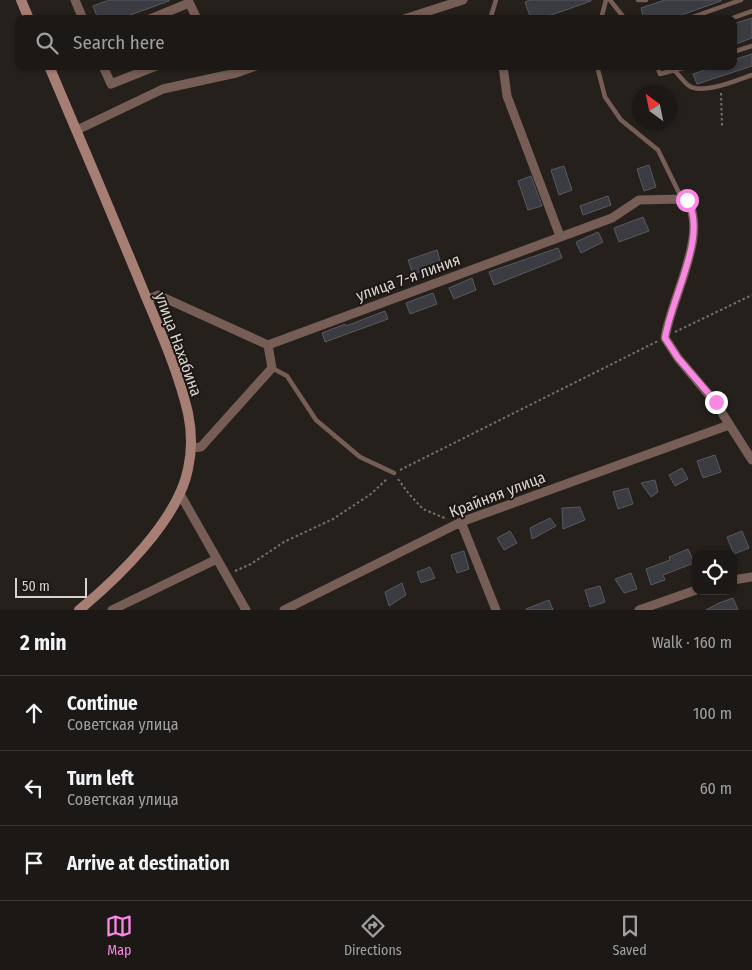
<!DOCTYPE html>
<html lang="en">
<head>
<meta charset="utf-8">
<style>
	body { margin:0; font-family:"Fira Sans Condensed",sans-serif; background:#25211e; color:#f1f3f6 }
	.controls { position:absolute; right:15px; bottom:15px; display:grid; overflow:hidden; border-radius:10px; box-shadow:0 1px 4px #0004 }
	.controls button { width:45px; height:45px; display:grid; place-items:center; padding:0; border:0; border-bottom:1px solid #3a3734; background:#1c1815; color:#f1f3f6; font:25px sans-serif }
	.compass { position:absolute; left:632px; top:85px; width:45px; height:45px; border-radius:50%; background:#1c1815; box-shadow:0 1px 4px #0004; rotate:327deg }
	.scale { position:absolute; left:15px; bottom:12px; width:72px; box-sizing:border-box; padding-left:5px; border:2px solid #d7d3d0; border-top:0; font-size:14px; line-height:18px; white-space:nowrap; color:#d7d3d0; -webkit-text-stroke:4px #1d1713; paint-order:stroke }
	.stop { position:absolute; width:15px; height:15px; margin:-11px; border:4px solid #fb87e5; border-radius:50%; background:#fff }
	.stop.end { background:#fb87e5; border-color:#fff; box-shadow:0 1px 5px #0008 }
	.list { margin:0; padding:0; list-style:none }
	h2 { display:flex; justify-content:space-between; align-items:center; height:65px; margin:0; padding:0 20px; font-size:21px }
	h2 small { font-size:16px; font-weight:400; color:#a0a0a0 }
	.list li { display:grid; grid-template-columns:32px 1fr auto; gap:15px; align-items:center; box-sizing:border-box; height:75px; padding:0 20px; border-top:1px solid #3a3734 }
	.list b { display:block; font-size:19px; white-space:nowrap }
	.list p { margin:0; font-size:16px; white-space:nowrap; color:#a0a0a0 }
	.list em { font-size:16px; font-style:normal; color:#a0a0a0 }
	.icon { flex:none; width:28px; height:28px; fill:none; stroke:currentColor; stroke-width:2; stroke-linecap:round; stroke-linejoin:round }
	.map { position:relative; flex:none; width:752px; height:610px; overflow:hidden }
	.search { position:absolute; background:#1c1815; box-shadow:0 1px 4px #0004; left:15px; right:15px; top:15px; height:55px; display:flex; align-items:center; gap:12px; box-sizing:border-box; padding:0 18px; border-radius:10px; color:#a0a0a0; font-size:19px }
	.sheet { height:290px; background:#1c1815 }
	nav { display:flex; justify-content:space-around; align-items:center; box-sizing:border-box; height:70px; border-top:1px solid #3a3734; background:#1c1815; font-size:14px; color:#a0a0a0 }
	nav a { display:grid; justify-items:center; gap:2px }
	nav .on { color:#fb87e5 }
	.map>svg:first-child { display:block }
</style>
</head>
<body>
<div class="map">
<svg width="752" height="610" viewBox="0 0 752 610">
	<rect width="100%" height="100%" fill="#26201c"/>
	<path fill="#3b3b42" stroke="#595960" d="M109,0h60v1l-50,18h-21l-5,-13z
		M530,0h61v1l-51,18h-9l-6,-17z
		M665,0h56v1l-51,18h-26l-3,-11z
		M752,18v20l-19,7v-21z
		M752,54v12l-55,18 -4,-10 23,-8h17v-6z
		M649,165l7,22 -12,4 -7,-22z
		M564,166l8,24 -13,5 -8,-25z
		M531,176l11,30 -14,4 -10,-29z
		M608,196l3,9 -28,10 -3,-9z
		M643,217l6,14 -30,11 -5,-14z
		M598,232l5,10 -22,11 -5,-11z
		M558,248l4,10 -68,27 -5,-13z
		M437,250l4,14 -28,10 -5,-14z
		M472,278l4,12 -22,9 -5,-11z
		M433,293l4,11 -27,10 -4,-11z
		M385,311l3,8 -63,23 -3,-9 23,-9 1,2z
		M715,455l6,17 -18,6 -6,-17z
		M682,468l6,11 -13,7 -6,-11z
		M655,480l3,12 -7,5 -10,-14z
		M628,488l5,16 -15,5 -5,-17z
		M580,507l5,13 -22,9 -1,-21z
		M550,518l6,8 -24,13 -2,-11z
		M510,531l7,12 -13,7 -7,-12z
		M742,531l7,17 -15,6 -7,-17z
		M688,549l6,14 -31,12 2,5 -14,5 -5,-16 24,-9 -1,-3z
		M464,551l5,18 -12,4 -6,-18z
		M430,567l5,11 -14,5 -4,-11z
		M631,573l6,16 -13,4 -9,-14z
		M402,583l4,12 -17,11 -4,-14z
		M600,586l5,16 -15,5 -5,-17z
		M733,598l5,12h-32l13,-7z
		M549,600l4,10h-27v-1z"/>
	<g fill="none" stroke-linecap="round" stroke-linejoin="round">
		<path stroke="#75706c" stroke-width="2" stroke-dasharray="2.5 2.5" stroke-linecap="butt" d="M721,93l1,33
			M675,332l77,-37
			M400,470l258,-129
			M398,479l11,15 14,15 24,10
			M235,571l16,-7 33,-22 49,-23 38,-25 17,-16"/>
		<path stroke="#765d56" stroke-width="4.5" d="M610,0l15,19
			M638,0h8
			M492,19l-1,-3 5,-16
			M601,19l5,-19
			M687,19l54,-19
			M730,19l22,-8
			M733,52l19,-6
			M597,66l8,31 16,23 37,30 24,49
			M657,66l3,8 30,-8
			M674,70c5,5 9,11 14,15 13,11 49,-5 64,-10
			M272,368l15,8 29,44 44,37 34,16"/>
		<path stroke="#765d56" stroke-width="9" d="M75,0l8,19
			M188,0l9,19
			M150,19l39,-16
			M404,19l59,-19
			M103,66l8,18 45,-18
			M503,66l4,30 53,140
			M77,130l86,-41 73,-16 20,-7
			M147,300l11,-5 110,50 344,-127 27,-18 43,-1 5,1c22,34 -16,98 -22,138l13,20 37,44 37,58
			M191,448l10,-1 71,-79 -4,-23
			M180,494l66,116
			M461,522l35,88
			M733,580l19,-3
			M112,610l105,-51
			M284,610l177,-88 268,-97
			M639,610l57,-20"/>
		<path stroke="#a67e73" stroke-width="10" d="M21,0l8,19
			M49,66c30,70 59,139 88,209 18,45 40,91 51,138 4,19 4,38 0,56 -10,51 -70,109 -109,141"/>
	</g>
	<g fill="none" stroke-linecap="round" stroke-linejoin="round">
		<path stroke="#fb87e5" stroke-width="6" d="M687,200c22,34 -16,98 -22,138l13,20 38,44"/>
	</g>
	<g text-anchor="middle" stroke-width="4" stroke-linejoin="round" paint-order="stroke">
		<g font-size="16" fill="#d7d3d0" stroke="#1d1713">
			<text transform="translate(408 277) rotate(-20)" y="6">улица 7-я линия</text>
			<text transform="translate(179 344) rotate(70)" y="6">улица Нахабина</text>
			<text transform="translate(497 494) rotate(-21)" y="6">Крайняя улица</text>
		</g>
	</g>
</svg>
<div class="controls">
<button><svg class="icon" aria-label="locate" viewBox="0 0 24 24"><circle cx="12" cy="12" r="6"/><path d="M12 2v4M12 18v4M2 12h4M18 12h4"/></svg></button>
</div>
<svg class="compass" viewBox="-18 -18 36 36"><path d="M0-13l5 13h-10z" fill="#e53935"/><path d="M0 13l5-13h-10z" fill="#a0a0a0"/></svg>
<div class="scale">50 m</div>
<div class="stop" style="left:687px;top:200px"></div>
<div class="stop end" style="left:716px;top:402px"></div>
<div class="search"><svg class="icon" aria-label="search" viewBox="0 0 24 24"><circle cx="10" cy="10" r="6"/><path d="M15 15l6 6"/></svg>Search here</div>
</div>
<section class="sheet">
<h2>2 min<small>Walk · 160 m</small></h2>
<ul class="list">
<li><svg class="icon" aria-label="ahead" viewBox="0 0 24 24"><path d="M12 20V5M6 11l6-6 6 6"/></svg><div><b>Continue</b><p>Советская улица</p></div><em>100 m</em></li>
<li><svg class="icon" aria-label="left" viewBox="0 0 24 24"><path d="M17 20v-9H6M10 6l-5 5 5 5"/></svg><div><b>Turn left</b><p>Советская улица</p></div><em>60 m</em></li>
<li><svg class="icon" aria-label="arrive" viewBox="0 0 24 24"><path d="M6 21V4h12l-3 4 3 4H6"/></svg><div><b>Arrive at destination</b></div></li>
</ul>
</section>
<nav>
<a class="on"><svg class="icon" aria-label="map" viewBox="0 0 24 24"><path d="M3 6l6-2 6 2 6-2v14l-6 2-6-2-6 2zM9 4v14M15 6v14"/></svg>Map</a>
<a><svg class="icon" aria-label="directions" viewBox="0 0 24 24"><path d="M12 3l9 9-9 9-9-9zM9 14v-3h6M13 9l2 2-2 2"/></svg>Directions</a>
<a><svg class="icon" aria-label="saved" viewBox="0 0 24 24"><path d="M7 4h10v16l-5-4-5 4z"/></svg>Saved</a>
</nav>
</body>
</html>
